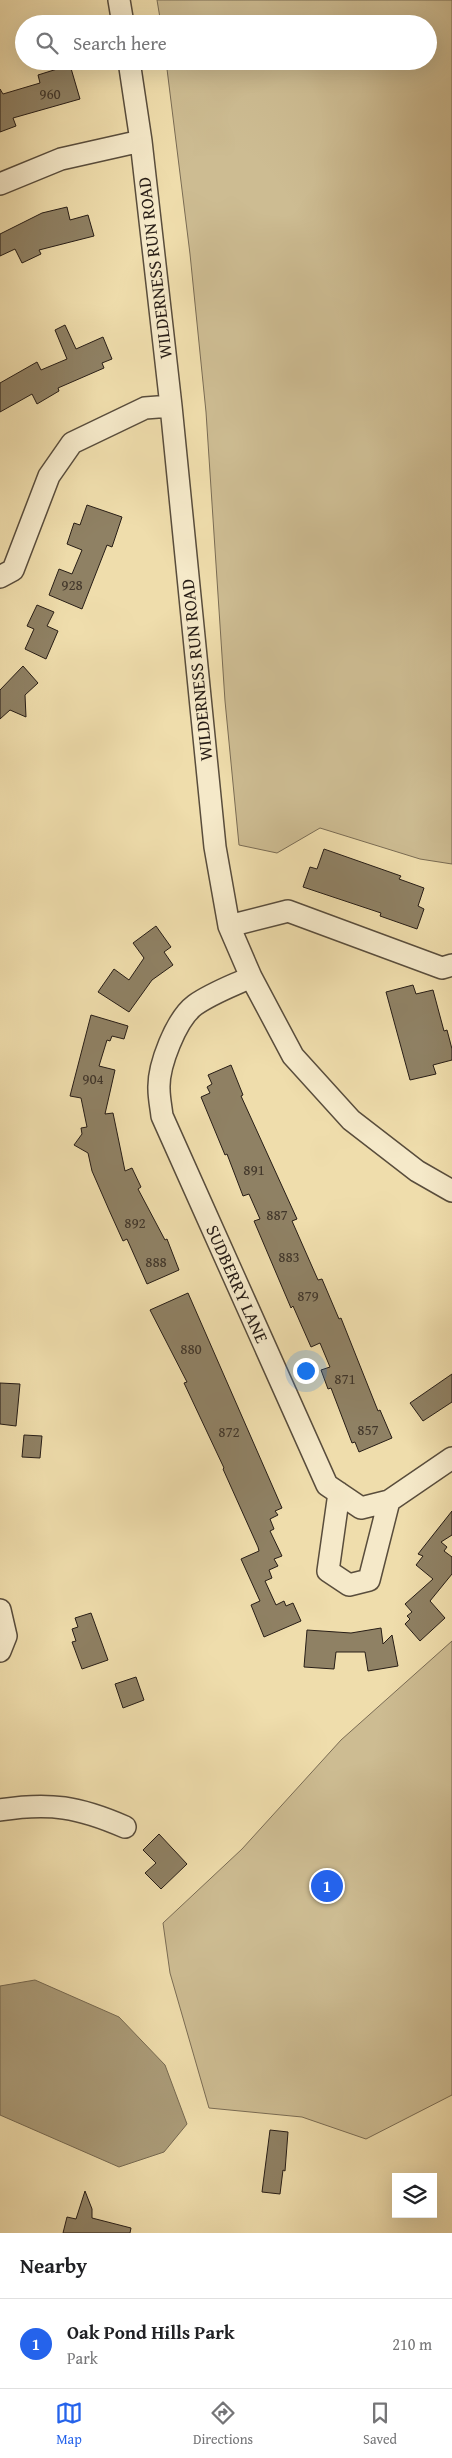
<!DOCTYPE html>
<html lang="en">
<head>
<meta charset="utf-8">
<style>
	body { margin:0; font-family:"Gentium Book Plus",serif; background:#f2f2f2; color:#202124 }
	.controls { position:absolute; right:15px; bottom:15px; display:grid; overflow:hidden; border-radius:0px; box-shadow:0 5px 20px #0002 }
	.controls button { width:45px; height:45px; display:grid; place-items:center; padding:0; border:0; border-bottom:1px solid #e0e0e0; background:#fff; color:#202124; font:25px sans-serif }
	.you { position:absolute; left:305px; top:1370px; width:18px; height:18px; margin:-12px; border:4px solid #fff; border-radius:50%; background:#1a73e8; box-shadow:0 0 0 8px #1a73e833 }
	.badge { display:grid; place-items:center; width:32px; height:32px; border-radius:50%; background:#2563eb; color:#fff; font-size:16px; font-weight:700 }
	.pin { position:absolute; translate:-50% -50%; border:2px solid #fff; box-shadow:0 1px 5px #0006 }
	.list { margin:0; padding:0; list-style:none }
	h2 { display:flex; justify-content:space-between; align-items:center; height:65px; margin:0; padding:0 20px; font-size:21px }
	h2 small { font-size:16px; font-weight:400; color:#757577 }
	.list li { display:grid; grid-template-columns:32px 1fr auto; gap:15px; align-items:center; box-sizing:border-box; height:90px; padding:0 20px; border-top:1px solid #e0e0e0 }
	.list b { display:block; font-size:19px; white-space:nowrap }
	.list p { margin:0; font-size:16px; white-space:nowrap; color:#757577 }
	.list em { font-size:16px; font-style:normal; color:#757577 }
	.icon { flex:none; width:28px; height:28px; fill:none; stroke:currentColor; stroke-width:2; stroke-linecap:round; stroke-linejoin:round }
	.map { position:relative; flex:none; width:452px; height:2233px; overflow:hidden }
	.search { position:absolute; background:#fff; box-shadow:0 5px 20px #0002; left:15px; right:15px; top:15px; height:55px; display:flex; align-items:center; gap:12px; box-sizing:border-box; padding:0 18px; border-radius:28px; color:#757577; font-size:19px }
	.sheet { height:155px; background:#fff }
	nav { display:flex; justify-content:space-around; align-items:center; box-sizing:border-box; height:70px; border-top:1px solid #e0e0e0; background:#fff; font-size:14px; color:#757577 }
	nav a { display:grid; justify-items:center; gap:2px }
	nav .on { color:#2563eb }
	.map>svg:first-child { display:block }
</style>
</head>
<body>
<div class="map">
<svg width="452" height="2233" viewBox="0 0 452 2233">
	<rect width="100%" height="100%" fill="#efddac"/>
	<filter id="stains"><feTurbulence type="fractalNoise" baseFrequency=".004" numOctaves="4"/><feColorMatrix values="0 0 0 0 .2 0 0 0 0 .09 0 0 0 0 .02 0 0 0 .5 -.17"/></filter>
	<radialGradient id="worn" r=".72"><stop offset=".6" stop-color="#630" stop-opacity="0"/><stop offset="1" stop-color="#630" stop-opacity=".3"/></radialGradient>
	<path fill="#cdbc92" stroke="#7a6c54" d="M157,0h295v864l-32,-5 -100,-31 -43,25 -38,-8 -14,-144 -19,-289 -16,-158 -24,-193h262v-37h-267z
		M452,1641v454l-86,44 -64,-22 -93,-9 -39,-135 -7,-50 79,-74 99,-109z"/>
	<path fill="#ab9c79" stroke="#766951" d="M35,1980l84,37 46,48 22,59 -23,28 -45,15 -119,-52v-129z"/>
	<path fill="#8f8164" stroke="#271d16" d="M70,65l10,34 -67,19 3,8 -16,6v-43l3,5 37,-11 -2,-8z
		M67,207l3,13 18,-5 6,21 -55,14 2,4 -19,9 -7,-14 -15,7v-22l42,-21z
		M65,325l11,24 27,-12 9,22 -10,4 2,5 -46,20 1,3 -22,13 -5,-10 -32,18v-29l37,-21 4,8 26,-11 -12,-29z
		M87,505l35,12 -10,30 -5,-2 -25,64 -33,-14 10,-26 13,5 10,-24 -15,-6 7,-21 6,2z
		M37,605l17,7 -7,14 11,5 -12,28 -21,-10 9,-20 -7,-3z
		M23,666l15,17 -13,12 1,22 -16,-7 -10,9v-29z
		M324,849l77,27 -2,3 25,9 -6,18 6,3 -7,20 -37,-13 1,-3 -78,-26 7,-20 7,2z
		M156,926l15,21 -7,5 9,13 -21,15 -23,32 -31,-20 16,-23 15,11 15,-22 -11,-15z
		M413,985l3,9 17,-4 11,41 3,-1 5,19v11l-19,5 3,9 -26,6 -24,-88z
		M91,1015l37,11 -4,13 -12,-3 -2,5 -3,-1 -8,26 16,4 -10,44 8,-1 12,58 7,-3 9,19 -3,2 27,51 2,-1 12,31 -32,14 -20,-45 -4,2 -14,-31 -17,-39 -4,-18 -14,-8 8,-11 -1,-6 6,-1 -6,-29 -11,-2z
		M231,1065l12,30 -2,1 56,123 -5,2 26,59 4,-1 17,40 2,-1 37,93 2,-1 12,28 -33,14 -4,-10 -3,1 -21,-55 -3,1 -7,-19 9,-3 -10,-24 -9,4 -18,-41 -2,2 -37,-87 6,-2 -11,-25 -6,2 -16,-42 -2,1 -24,-58 9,-4 -3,-6 5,-3 -4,-9z
		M188,1293l94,215 -7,3 3,4 -8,4 4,10 -4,2 12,25 -8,3 4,7 -9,4 3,8 -7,3 11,24 8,-4 2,5 7,-3 8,18 -37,16 -13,-32 9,-4 -19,-42 18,-8 -1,-4 -35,-78 1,-1 -40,-85 3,-1 -37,-72z
		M452,1374v28l-29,19 -13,-18z
		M0,1383l20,1 -4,42 -16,-2z
		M24,1435l18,1 -2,22 -18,-1z
		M452,1511v24l-11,7 6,5 -3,4 8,6v17l-22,27 15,17 -25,23 -15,-17 5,-5 -3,-3 5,-4 -7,-8 28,-25 -17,-14 7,-9 -5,-2z
		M91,1613l17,47 -26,9 -10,-27 4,-1 -4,-12 6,-2 -3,-9z
		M381,1628l2,16 9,-9 6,31 -30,5 -3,-19h-29l-2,17 -30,-2 3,-37 44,3z
		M136,1677l8,23 -21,8 -8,-24z
		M159,1834l28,30 -26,25 -16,-16 11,-10 -13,-13z
		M270,2130l18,2 -3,39 -2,-1 -3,24 -18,-2z
		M85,2191l7,18v9l39,10 -1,5h-67l4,-16 9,2z"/>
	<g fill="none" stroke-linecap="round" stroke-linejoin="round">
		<defs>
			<path id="minor" d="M119,0l4,24
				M129,61l12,80 30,265 44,441 14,79 22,51 42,79 58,64 66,51 35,20
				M0,184l61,-25 80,-18
				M0,577l13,-7 36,-94 23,-33 73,-35 26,-2
				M229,926l59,-15 154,57 10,-3
				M251,977c-19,9 -39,16 -56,28 -19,14 -37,61 -36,84 0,9 2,18 3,27l165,369 34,23 28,-7 63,-43
				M339,1493l-11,78 21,14 20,-5 20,-79
				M0,1610l6,26 -6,15
				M0,1810c50,-8 79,-3 125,17"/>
		</defs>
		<use href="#minor" stroke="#594d3c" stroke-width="24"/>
		<use href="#minor" stroke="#f5e9c9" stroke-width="21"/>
	</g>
	<g text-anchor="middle" stroke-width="4.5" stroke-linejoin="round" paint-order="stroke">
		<g font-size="15" fill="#41362a">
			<text x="50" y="99">960</text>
			<text x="72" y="590">928</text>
			<text x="93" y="1084">904</text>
			<text x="254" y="1175">891</text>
			<text x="277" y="1220">887</text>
			<text x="135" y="1228">892</text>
			<text x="289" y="1262">883</text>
			<text x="156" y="1267">888</text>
			<text x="308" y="1301">879</text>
			<text x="191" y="1354">880</text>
			<text x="345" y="1384">871</text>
			<text x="368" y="1435">857</text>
			<text x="229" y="1437">872</text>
		</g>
		<g font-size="18" fill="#271d16" stroke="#f5e9c9">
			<text transform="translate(155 268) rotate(-97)" y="6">WILDERNESS RUN ROAD</text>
			<text transform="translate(197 670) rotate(-96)" y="6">WILDERNESS RUN ROAD</text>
			<text transform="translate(237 1284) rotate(66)" y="6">SUDBERRY LANE</text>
		</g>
	</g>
	<rect width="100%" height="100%" filter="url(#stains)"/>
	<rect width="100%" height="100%" fill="url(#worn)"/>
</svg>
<div class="controls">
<button><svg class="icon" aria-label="layers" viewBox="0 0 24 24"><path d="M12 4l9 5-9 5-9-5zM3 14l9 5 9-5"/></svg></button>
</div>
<div class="you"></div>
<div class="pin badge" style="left:327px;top:1886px">1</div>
<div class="search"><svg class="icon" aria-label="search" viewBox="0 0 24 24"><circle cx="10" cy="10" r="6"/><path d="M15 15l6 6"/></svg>Search here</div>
</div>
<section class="sheet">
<h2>Nearby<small></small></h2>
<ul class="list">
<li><span class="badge">1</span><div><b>Oak Pond Hills Park</b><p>Park</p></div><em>210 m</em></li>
</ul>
</section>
<nav>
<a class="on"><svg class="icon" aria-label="map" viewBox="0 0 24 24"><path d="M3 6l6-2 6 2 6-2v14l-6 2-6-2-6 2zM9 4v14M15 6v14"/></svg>Map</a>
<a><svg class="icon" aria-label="directions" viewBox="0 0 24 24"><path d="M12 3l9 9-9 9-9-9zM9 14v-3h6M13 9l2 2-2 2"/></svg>Directions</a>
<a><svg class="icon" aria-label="saved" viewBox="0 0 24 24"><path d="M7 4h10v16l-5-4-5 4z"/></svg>Saved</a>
</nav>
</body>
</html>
